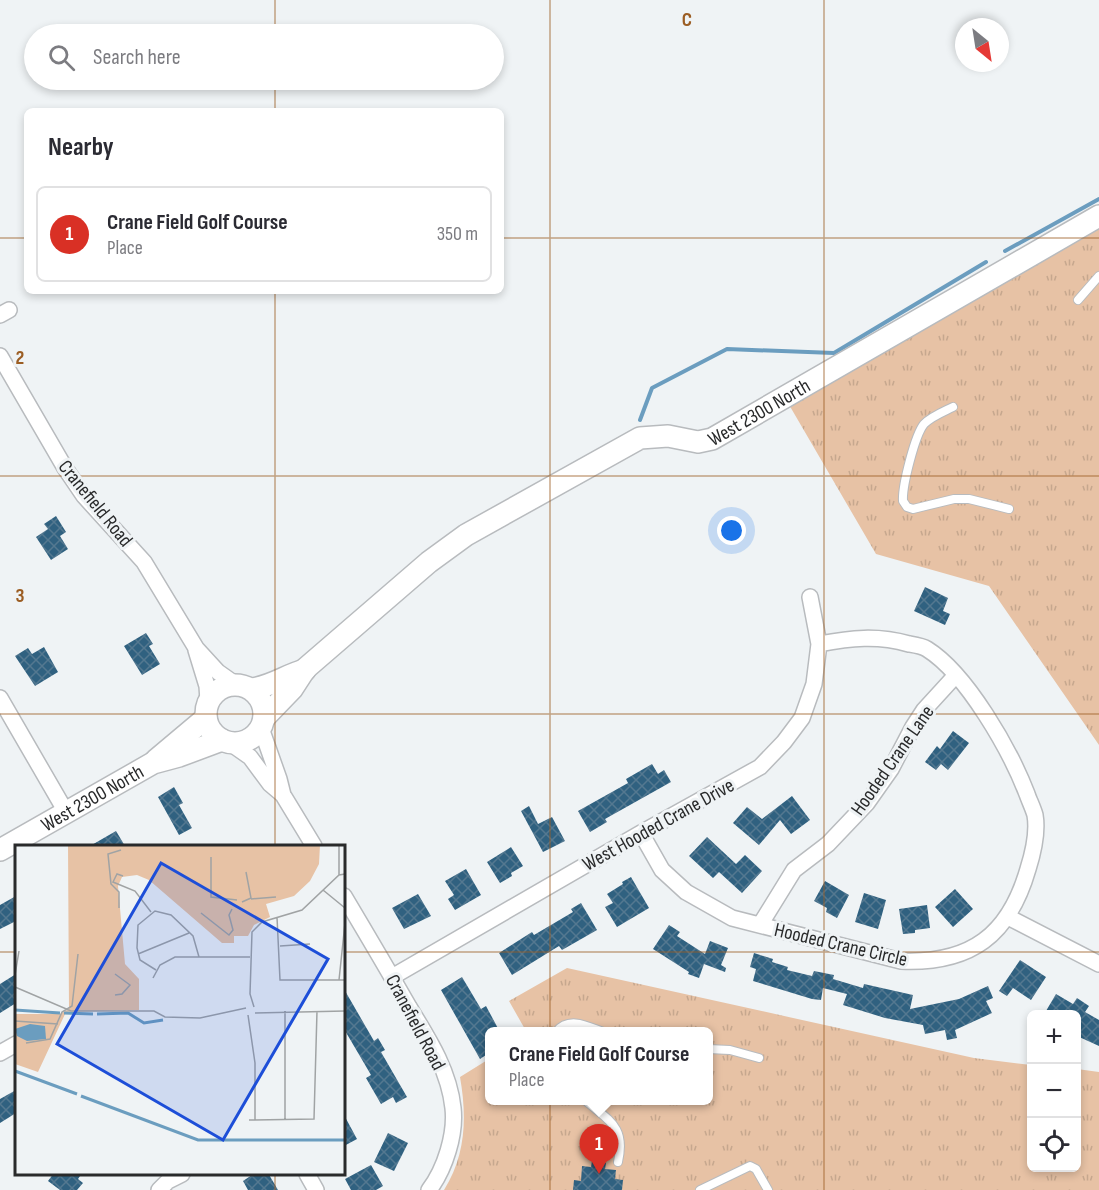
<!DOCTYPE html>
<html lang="en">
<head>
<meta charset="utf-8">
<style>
	body { margin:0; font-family:"Sofia Sans Condensed",sans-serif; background:#f7f7f7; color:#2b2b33 }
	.controls { position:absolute; right:18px; bottom:18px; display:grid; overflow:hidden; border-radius:9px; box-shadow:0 3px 9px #0003 }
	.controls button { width:54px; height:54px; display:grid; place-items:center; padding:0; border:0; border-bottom:2px solid #e1e1e2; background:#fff; color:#2b2b33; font:30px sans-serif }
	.compass { position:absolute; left:955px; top:18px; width:54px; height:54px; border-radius:50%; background:#fff; box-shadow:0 3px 9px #0003; rotate:150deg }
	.you { position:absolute; left:732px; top:531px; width:21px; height:21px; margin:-15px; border:4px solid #fff; border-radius:50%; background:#1a73e8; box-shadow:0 0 0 9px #1a73e833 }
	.badge { display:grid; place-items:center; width:39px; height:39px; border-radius:50%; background:#d93025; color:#fff; font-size:20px; font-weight:700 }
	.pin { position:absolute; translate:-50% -50px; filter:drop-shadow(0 2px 3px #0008) }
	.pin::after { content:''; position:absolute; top:32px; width:21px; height:18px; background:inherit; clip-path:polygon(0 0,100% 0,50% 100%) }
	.popup { position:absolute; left:485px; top:1027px; width:228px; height:78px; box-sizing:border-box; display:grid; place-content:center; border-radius:9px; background:#fff; filter:drop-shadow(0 2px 4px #0005); font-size:20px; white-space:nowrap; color:#7c7c81 }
	.popup b { font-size:22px; color:#2b2b33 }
	.popup::after { content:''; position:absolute; left:50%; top:100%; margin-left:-12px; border:12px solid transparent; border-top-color:#fff }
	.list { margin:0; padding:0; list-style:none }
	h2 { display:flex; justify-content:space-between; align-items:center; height:78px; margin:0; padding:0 24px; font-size:26px }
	h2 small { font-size:20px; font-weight:400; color:#7c7c81 }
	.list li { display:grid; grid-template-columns:39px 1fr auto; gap:18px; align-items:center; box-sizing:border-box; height:96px; margin:0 12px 12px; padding:0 12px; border:2px solid #e1e1e2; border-radius:9px }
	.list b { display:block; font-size:22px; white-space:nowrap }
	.list p { margin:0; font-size:20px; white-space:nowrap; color:#7c7c81 }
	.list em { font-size:20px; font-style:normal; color:#7c7c81 }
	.icon { flex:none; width:33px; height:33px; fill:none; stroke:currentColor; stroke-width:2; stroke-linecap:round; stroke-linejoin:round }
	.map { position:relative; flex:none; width:1099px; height:1190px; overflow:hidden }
	.search { position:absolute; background:#fff; box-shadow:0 3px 9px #0003; left:24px; top:24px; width:480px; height:66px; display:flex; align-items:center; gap:15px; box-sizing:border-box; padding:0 21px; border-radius:33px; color:#7c7c81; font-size:22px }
	.panel { position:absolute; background:#fff; box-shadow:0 3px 9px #0003; left:24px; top:108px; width:480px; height:186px; border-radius:9px }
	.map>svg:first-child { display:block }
</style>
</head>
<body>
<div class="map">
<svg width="1099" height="1190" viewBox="0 0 1099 1190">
	<defs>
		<pattern id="grass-tufts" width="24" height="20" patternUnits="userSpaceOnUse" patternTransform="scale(1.5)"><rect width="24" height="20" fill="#e7c2a5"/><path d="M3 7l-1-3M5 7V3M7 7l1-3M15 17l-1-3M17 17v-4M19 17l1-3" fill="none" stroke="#c6a78e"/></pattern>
		<pattern id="building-cross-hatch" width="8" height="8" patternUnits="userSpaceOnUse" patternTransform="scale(1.5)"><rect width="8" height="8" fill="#306180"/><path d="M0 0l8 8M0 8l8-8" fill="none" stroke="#547890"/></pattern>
	</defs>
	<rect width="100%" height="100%" fill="#eff3f5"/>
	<path fill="url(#grass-tufts)" d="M1099,225v520l-110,-159 -113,-32 -88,-151z
		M567,968l407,90 57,7 1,103h44l1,-99 22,3v118h-655c22,-35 23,-73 16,-113l29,-18 1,41h218v-68l-182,-1 -17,-30z"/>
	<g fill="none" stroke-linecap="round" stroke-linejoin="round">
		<path stroke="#6b9dbf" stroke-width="4" d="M1005,251l94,-52
			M640,420l12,-32 75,-39 107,4 152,-91"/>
	</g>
	<path fill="url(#building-cross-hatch)" d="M56,516l10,16 -6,4 8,13 -17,11 -15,-23 12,-8 -4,-5z
		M925,587l23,11 -5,13 7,3 -5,11 -31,-14z
		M146,633l7,11 -4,2 11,18 -18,11 -18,-29z
		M44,647l14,25 -23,14 -20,-30 13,-8 4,6z
		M953,731l16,12 -21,27 -7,-6 -5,6 -11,-8 12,-16 3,3z
		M652,764l6,10 6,-4 7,12 -66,37 2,3 -17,10 -12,-21 50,-28 -2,-4z
		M174,787l9,16 -4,2 13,23 -13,7 -21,-38z
		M792,796l18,24 -19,14 -11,-14 -21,25 -26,-22 14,-16 15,12z
		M529,806l9,18 14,-7 13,24 -22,11 -22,-41z
		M116,831l9,15h-35z
		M707,837l29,27 9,-9 17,16 -20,22 -23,-21 -6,6 -24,-22z
		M511,847l12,19 -12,7 1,3 -12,7 -13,-21z
		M466,869l15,26 -26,15 -7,-11 6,-4 -9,-14z
		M631,877l18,31 -32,19 -12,-20 8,-4 -6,-9 16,-10 -1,-2z
		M825,881l24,14 -12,23 -11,-6 1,-4 -13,-7z
		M955,889l18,20 -20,18 -18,-20z
		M864,893l22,7 -8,29 -23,-7z
		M418,894l13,22 -27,13 -12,-21z
		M16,896v25l-16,8v-24z
		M581,903l16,27 -35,20 -3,-4 -47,29 -13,-22 33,-21 2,3 39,-23 -2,-3z
		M927,905l3,23 -15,2v3l-12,1 -4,-25z
		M669,925l11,7 -3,4 28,18 5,-13 18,7 -7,17 5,3 -1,4 -21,-8 -5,14 -11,-4 1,-2 -36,-23z
		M754,953l19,6 -1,3 16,5 -1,3 25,6 2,-5 20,4 -1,4 30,9 1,-4 49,11 -3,14 49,-10 29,-13 5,12 -7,3 6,12 -37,17 2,8 -10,2 -2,-10 -20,4 -2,-9 -38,-7 -42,-13 4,-11 -24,-6 -2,12 -9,-1 -59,-18 3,-12 -6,-2z
		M1020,960l26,17 -15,23 -18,-12 -6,8 -8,-5z
		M16,974v29l-16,10v-29z
		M462,977l19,32 5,-3 14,26h-11v21l-9,6 -39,-69z
		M344,989l30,52 4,-3 7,12 -4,2 26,45 -11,6 -3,-6 -12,7 -15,-26 5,-3 -27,-46z
		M1056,994l17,10 4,-6 12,8 -4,6 14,8v26l-22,-10v-22h-24l-7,-3z
		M16,1090v23l-16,10v-24z
		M344,1115l13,24 -13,7z
		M388,1133l20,10 -14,28 -20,-9z
		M592,1161l14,2 -1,6 11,1 -1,9 8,1 -1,10h-49l1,-10 7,1 1,-15 9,1z
		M371,1165l12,21 -7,4h-25l-6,-11z
		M54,1173h28l-4,6 5,4 -6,7h-17l-12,-9z
		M255,1173h13l10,17h-30l-5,-9z"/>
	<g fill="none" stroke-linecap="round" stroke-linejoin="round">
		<defs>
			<path id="lane" d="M1078,300l21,-24
				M953,407c-10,5 -21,9 -29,17 -9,11 -22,62 -21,77l4,6 6,2 41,-10h15l40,10
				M556,1032c13,-16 31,-6 47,0
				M708,1049l22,1 29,8
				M585,1100c24,21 41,26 33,62
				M700,1190l50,-24 6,3 12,21"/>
			<path id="street" d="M0,315l9,-5
				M0,356l65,112 19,28 60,66 52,86 22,24 17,12
				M196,650l11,36 1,15
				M0,698l66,114
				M261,728l18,51 4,16 31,51
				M230,743l20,14 20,27 13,11
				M641,833l21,37 24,22 46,26 169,43c70,3 108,-26 127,-92 5,-16 10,-37 7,-54 -2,-7 -6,-15 -8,-21 -17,-44 -60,-120 -100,-145 -5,-3 -12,-4 -18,-5 -32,-9 -58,-6 -90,0
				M344,896c22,37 44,74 65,111 19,31 40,63 44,101 3,26 -8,61 -24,82
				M1008,917l91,47
				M760,925l34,-55 34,-26 39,-41 24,-34 22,-42 11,-17 32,-35
				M392,977l249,-144 119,-66 24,-25 18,-24 12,-34 5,-40 -9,-47
				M0,1053l16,-9
				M307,1174l9,16
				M159,1190l9,-9 14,-7"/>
			<g id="secondary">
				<circle cx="235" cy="714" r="29"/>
				<path d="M251,689c20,-2 35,-14 54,-19"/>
				<path id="s1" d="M264,718l28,-29 13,-20 124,-107 37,-27 174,-97 28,-2 30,6 14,-3 387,-223"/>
				<path d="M156,760l50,-42"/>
				<path id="s2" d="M0,850l153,-87 26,-7 43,-16"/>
			</g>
		</defs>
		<use href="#lane" stroke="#b8bbbe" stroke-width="10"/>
		<use href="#street" stroke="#b8bbbe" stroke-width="18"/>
		<use href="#secondary" stroke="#b8bbbe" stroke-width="24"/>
		<use href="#lane" stroke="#fff" stroke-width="8"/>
		<use href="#street" stroke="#fff" stroke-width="15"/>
		<use href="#secondary" stroke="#fff" stroke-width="21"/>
	</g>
	<path fill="none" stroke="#9b5d23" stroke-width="1.5" stroke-opacity="0.55" d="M275,0v34M550,0v1190M824,0v1190M275,80v31M0,238h27M501,238h598M275,291v555M0,476h1099M0,714h1099M0,952h16M344,952h755M275,1174v16"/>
	<g text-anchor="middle" stroke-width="6" stroke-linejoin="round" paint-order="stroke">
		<g font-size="20" fill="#292a2b" stroke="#eff3f5">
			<text dy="7" stroke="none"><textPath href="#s1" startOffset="600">West 2300 North</textPath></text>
			<text transform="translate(96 503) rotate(51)" y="7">Cranefield Road</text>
			<text transform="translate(892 760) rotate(-55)" y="7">Hooded Crane Lane</text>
			<text dy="7" stroke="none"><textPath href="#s2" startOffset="106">West 2300 North</textPath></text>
			<text transform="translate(658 824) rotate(-29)" y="7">West Hooded Crane Drive</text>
			<text transform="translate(841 944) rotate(13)" y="7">Hooded Crane Circle</text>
			<text transform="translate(416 1022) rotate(62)" y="7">Cranefield Road</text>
		</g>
	</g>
	<g transform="translate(15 845)">
		<rect width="330" height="330" fill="#eff3f5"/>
		<path d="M53,0h252l-1,19 -9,17 -16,15 -28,8 4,13 -16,8 -6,11h-14v7h-12l-73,-63 -12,-5 -15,2 -4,9 7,78 14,15v31l-73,2 -28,60 -23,-8v-50h45l9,-5z" fill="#e7c2a5"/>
		<path d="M15,179l15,2 1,13 -19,2 -10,-5 -2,-7z" fill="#6b9dbf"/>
		<path fill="none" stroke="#6b9dbf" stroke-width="3" d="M0,165l45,3M49,168l29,1M82,169l31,-1 16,10 19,-3M0,226l62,23M66,251l117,44h147"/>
		<path fill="none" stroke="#a0a3a4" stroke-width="1.5" d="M324,0v30M196,12v40l26,3M108,31l-6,-2 -4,8 22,9 16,21M308,45l22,18M236,54l25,-2M227,57l9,-4 -5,-26M104,63v-16l-8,-8 -3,-30 13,-4M186,68l28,22 4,-5 -4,-15 3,-6M262,72l3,63h65M265,101l30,-2M123,109l51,-21M141,125l-16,-10 -3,-12 1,-23 17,-14 16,4 22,21 6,21M0,130l4,-24M138,133l7,-13 15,-8h75M324,135l6,-57M0,142l56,24h83l11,6 35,1 46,-10M100,150l7,-1 8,-9 -15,-11M239,162l-4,-13 2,-62 10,-10 40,-12 37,-35 6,-1M240,168l90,-2M233,170l7,48v57M0,176l43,3M11,198l24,-4 12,-27 10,-6 6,-52M234,275l65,-1 3,-108M270,275v-109"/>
		<path fill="#1d4ed8" fill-opacity="0.15" stroke="#1d4ed8" stroke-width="3" d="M146,18l167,96 -105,181 -166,-96z"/>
		<rect width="330" height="330" fill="none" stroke="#292a2b" stroke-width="3"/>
	</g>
	<g font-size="20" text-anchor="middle" font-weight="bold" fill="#9b5d23" stroke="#eff3f5" stroke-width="6" stroke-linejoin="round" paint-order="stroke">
		<text x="687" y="26">C</text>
		<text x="20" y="364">2</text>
		<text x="20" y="602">3</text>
	</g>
</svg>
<div class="controls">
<button>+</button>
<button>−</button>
<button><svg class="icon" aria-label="locate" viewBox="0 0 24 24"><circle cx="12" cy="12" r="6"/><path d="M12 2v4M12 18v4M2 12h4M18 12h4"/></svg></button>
</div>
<svg class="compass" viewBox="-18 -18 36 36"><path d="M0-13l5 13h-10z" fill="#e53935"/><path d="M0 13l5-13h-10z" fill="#7c7c81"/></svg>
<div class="you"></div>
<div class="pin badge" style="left:599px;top:1174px">1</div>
<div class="popup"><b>Crane Field Golf Course</b>Place</div>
<div class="search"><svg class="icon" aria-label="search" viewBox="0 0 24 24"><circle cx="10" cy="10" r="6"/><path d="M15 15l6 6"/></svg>Search here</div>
<section class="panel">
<h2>Nearby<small></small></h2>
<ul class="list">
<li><span class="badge">1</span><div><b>Crane Field Golf Course</b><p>Place</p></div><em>350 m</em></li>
</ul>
</section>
</div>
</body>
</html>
